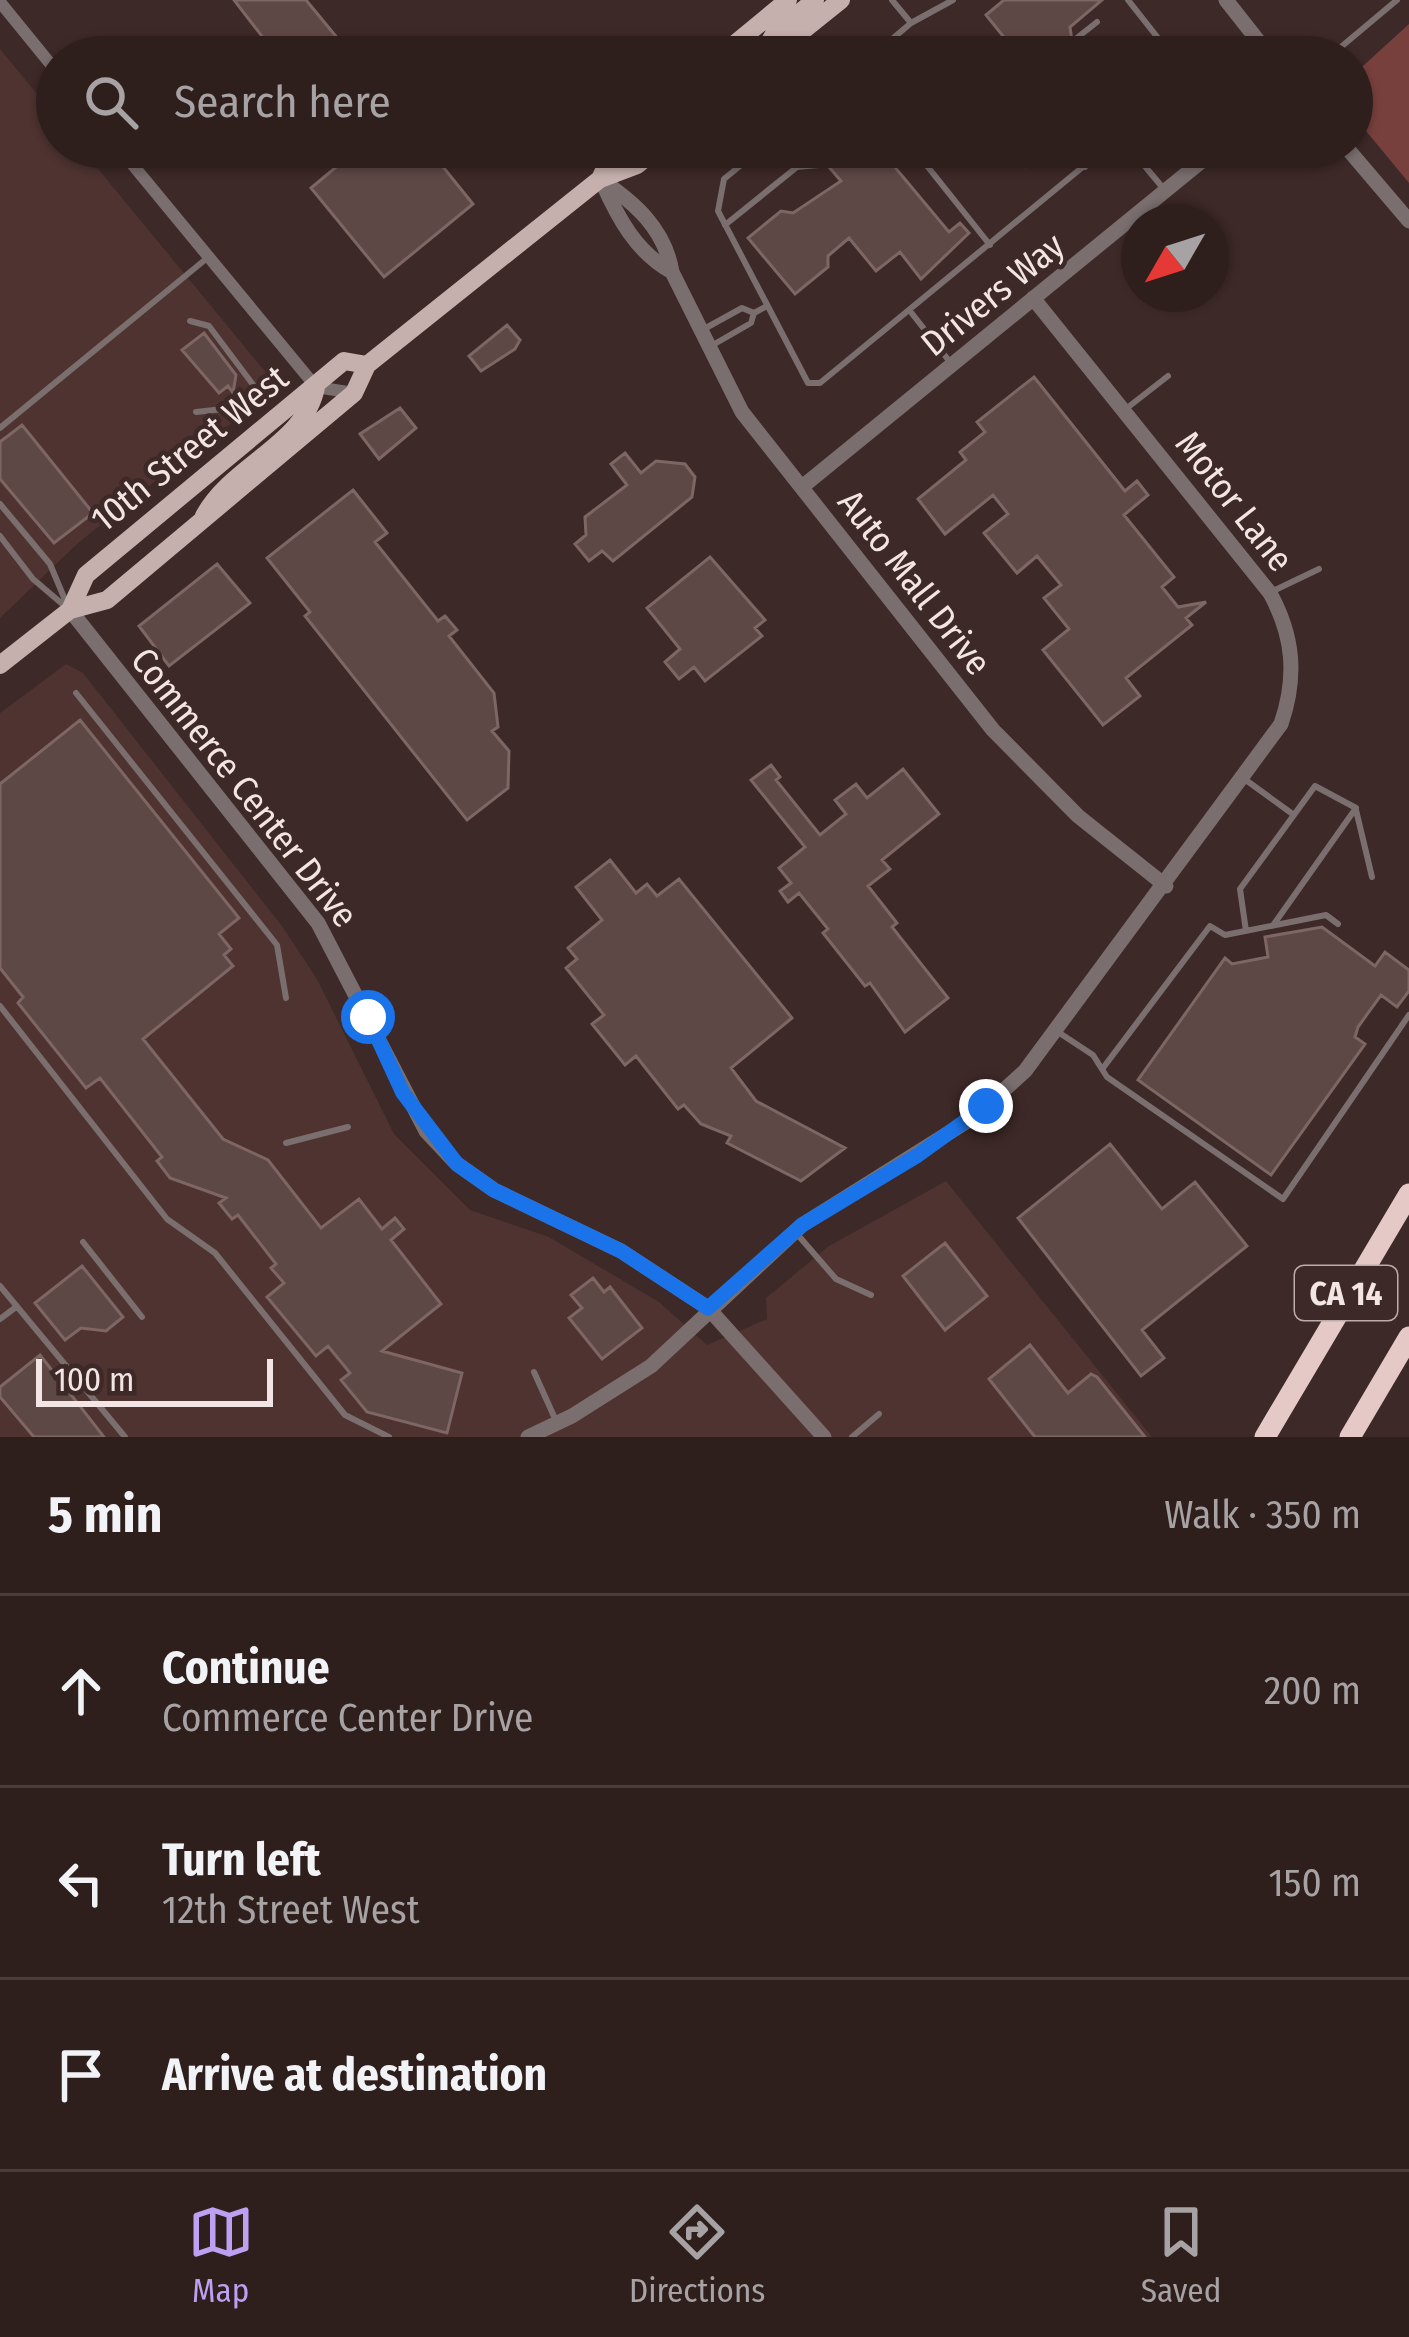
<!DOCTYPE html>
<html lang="en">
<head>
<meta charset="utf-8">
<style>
	body { margin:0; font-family:"Fira Sans Condensed",sans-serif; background:#3a2c2a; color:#f1f3f6 }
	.compass { position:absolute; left:1121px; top:204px; width:108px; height:108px; border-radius:50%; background:#2e1f1d; box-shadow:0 3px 9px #0004; rotate:231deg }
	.scale { position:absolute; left:36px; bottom:30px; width:237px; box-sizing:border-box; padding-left:12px; border:6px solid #f3e5e4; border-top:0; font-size:33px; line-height:42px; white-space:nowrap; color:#f3e5e4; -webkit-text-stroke:9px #3d2927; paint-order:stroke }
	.stop { position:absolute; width:36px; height:36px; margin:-27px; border:9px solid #1a73e8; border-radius:50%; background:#fff }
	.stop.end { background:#1a73e8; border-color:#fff; box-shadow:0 3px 12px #0008 }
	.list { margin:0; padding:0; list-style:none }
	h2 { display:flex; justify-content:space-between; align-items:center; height:156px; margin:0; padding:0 48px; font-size:51px }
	h2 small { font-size:39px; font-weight:400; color:#a7a2a4 }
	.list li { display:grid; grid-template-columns:78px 1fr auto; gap:36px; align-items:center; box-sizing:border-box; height:192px; padding:0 48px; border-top:3px solid #493d3b }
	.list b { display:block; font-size:45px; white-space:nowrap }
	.list p { margin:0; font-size:39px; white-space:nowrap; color:#a7a2a4 }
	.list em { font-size:39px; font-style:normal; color:#a7a2a4 }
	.icon { flex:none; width:66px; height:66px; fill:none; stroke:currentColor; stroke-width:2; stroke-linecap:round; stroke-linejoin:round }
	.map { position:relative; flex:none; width:1409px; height:1437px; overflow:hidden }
	.search { position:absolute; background:#2e1f1d; box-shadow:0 3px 9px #0004; left:36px; right:36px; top:36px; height:132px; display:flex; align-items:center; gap:30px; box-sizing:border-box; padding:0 42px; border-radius:66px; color:#a7a2a4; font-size:45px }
	.sheet { height:732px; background:#2e1f1d }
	nav { display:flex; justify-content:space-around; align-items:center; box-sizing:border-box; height:168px; border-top:3px solid #493d3b; background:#2e1f1d; font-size:33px; color:#a7a2a4 }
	nav a { display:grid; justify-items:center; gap:6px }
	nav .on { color:#bca0f2 }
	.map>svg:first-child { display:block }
</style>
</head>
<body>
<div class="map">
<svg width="1409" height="1437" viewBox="0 0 1409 1437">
	<rect width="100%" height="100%" fill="#3d2927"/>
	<path fill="#4e3330" d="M0,49l57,69v29h23l188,228 -3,25 -70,49 -118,95 -77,74z
		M66,664l17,9 199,253 35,53 77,155 76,76 79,27 110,65 48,43 60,-26 -1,-21 63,-52 117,-65 206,256h-1152v-724z"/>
	<path fill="#78403c" d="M1409,24v159l-57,-69v-38z"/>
	<path fill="#5e4846" stroke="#7d6663" stroke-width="3" d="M234,0h72l47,57h-75z
		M1004,0h98l-32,27 2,14 11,2 3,14h-66l-34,-42z
		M360,147h67l46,57 -89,73 -73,-89z
		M854,147h24l71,85 11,-9 9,10 -48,46 -21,-27 -24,19 -27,-33 -21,18v11l-33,27 -47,-56 33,-27 12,2 48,-32 -12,-14z
		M507,325l13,15 -5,9 -34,22 -12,-15z
		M204,333l32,42 -3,18 -5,-7 -9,7 -37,-43z
		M1034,377l91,114 12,-10 11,14 -24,20 50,62 -12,10 16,20 28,-5 -20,16 6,7 -66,53 14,18 -37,29 -60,-75 26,-21 -25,-31 17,-13 -24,-29 -20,17 -33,-40 24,-19 -15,-19 -48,39 -27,-35 48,-39 -6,-8 25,-20 -8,-10z
		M400,408l16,20 -37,31 -19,-25z
		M22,425l71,88 -39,30 -54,-64v-37z
		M625,453l16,20 15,-12 29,3 10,13 -3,20 -79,64 -11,-10 -13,10 -14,-17 11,-9 -1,-18 42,-32 -16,-21z
		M353,490l34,43 -12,9 63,79 7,-5 12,14 -8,6 45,57 4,34 -6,4 17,20 -1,37 -41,32 -162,-204 5,-4 -43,-54z
		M710,557l55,63 -10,8 7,8 -57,45 -11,-14 -15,12 -14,-17 15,-13 -33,-41z
		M217,564l33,39 -81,63 -30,-40z
		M80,720l159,198 -20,16 12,15 -7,6 9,11 -90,73 80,100 45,21 53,68 38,-29 23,30 13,-11 9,11 -13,11 50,64 -59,47 80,22 -15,60 -80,-21 -26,-32 9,-7 -22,-27 -12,10 -49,-59 17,-14 -13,-15 5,-4 -38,-49 -6,4 -13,-16 7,-5 -56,-20 -13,-17 5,-4 -62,-79 -14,10 -68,-85 5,-6 -23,-29v-184z
		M771,765l9,12 -4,3 44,55 26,-21 -11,-14 21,-16 11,14 36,-29 36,45 -57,46 8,9 -22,17 29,37 -5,4 56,71 -43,34 -35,-49 -5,3 -42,-53 5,-4 -29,-36 -11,9 -8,-11 11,-8 -12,-15 26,-21 -54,-67z
		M610,860l26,33 11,-9 10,12 22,-17 113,139 -61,50 25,33 89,47 -44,33 -74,-38 4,-7 -30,-12 -17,-19 -6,4 -42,-53 -11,9 -33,-41 12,-9 -38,-47 11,-9 -9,-11 34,-28 -26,-33z
		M1322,927l53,39 10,-14 24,18v21l-12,16 -16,-12 -23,32 -3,10 10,7 -94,131 -133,-95 87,-122 7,6 36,-7 -3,-20z
		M1110,1144l52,65 33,-27 52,64 -105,84 22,28 -23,18 -123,-158z
		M945,1243l42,53 -42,34 -42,-54z
		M82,1266l41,51 -17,14 -25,-3 -16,12 -30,-37z
		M593,1278l11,14 6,-5 32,41 -40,31 -33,-41 13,-10 -11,-13z
		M1030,1345l38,48 23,-19 6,3 48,60h-110l-46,-58z
		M40,1355l64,82h-70l-34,-40v-10z"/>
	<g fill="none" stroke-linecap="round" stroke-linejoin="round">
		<path stroke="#7a6f6e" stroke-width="6" d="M892,0l19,23
			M1128,0l45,57
			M1078,37l19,-15
			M871,57l40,-34 42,-23
			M957,57l17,-17 14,17
			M1329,57l68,-57
			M763,147l-39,32 -6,32 90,172h12l287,-236
			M912,147l78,98
			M1011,147l15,18 22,-18
			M1066,147l19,20
			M1129,147l34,41
			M725,225l72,-58 22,-2 23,-18
			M910,311l40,51
			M190,321l19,5 45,60 -22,22 -36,4
			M704,329l38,-21 12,5
			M711,346l40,-23 3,-10 13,-7
			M1127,408l41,-32
			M0,428l206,-169
			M0,504l50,60 18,43
			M0,536l33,43 34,29
			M1273,591l46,-22
			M76,693l201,252 9,53
			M1243,778l51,37
			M1356,810l16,67
			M1246,931l-6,-42 75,-103 41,22 -82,116
			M0,1006l167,213 48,34 130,162 44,22
			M1058,1032l35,23 14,22 176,122 126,-184
			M1103,1068l107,-142 15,9 101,-20 12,9
			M286,1143l62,-16
			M797,1234l39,45 35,16
			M83,1242l59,75
			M0,1286l125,151
			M0,1319l16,-12
			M534,1372l23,51
			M852,1437l27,-23"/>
		<path stroke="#7a6f6e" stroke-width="12" d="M0,2l57,70
			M118,147l198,240 38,6"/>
		<path stroke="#7a6f6e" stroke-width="15" d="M1226,0l45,57
			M1346,147l63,74
			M600,179c35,24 65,50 72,93l70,140 251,318 85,86 88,70
			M602,182c16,36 34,70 70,90
			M802,487l417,-340
			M70,610l248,313 108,208 31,33 37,26 127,61 87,57 116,129
			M528,1437l44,-21 79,-50 151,-141 172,-108 51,-46 256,-347c16,-47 13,-87 -11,-131l-237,-295"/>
		<path stroke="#c6b0ad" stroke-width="18" d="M719,57l69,-57
			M761,57l13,-23 41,-34
			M770,57l71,-57
			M600,179l15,-32
			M204,516c26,-50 102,-73 112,-129
			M70,610l16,-35 258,-214 23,4
			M0,665l70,-55 37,-10 247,-207 13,-28 233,-186 37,-14 22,-18"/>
		<path stroke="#e4c9c6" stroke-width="21" d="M1265,1437l144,-243
			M1350,1437l59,-100"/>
	</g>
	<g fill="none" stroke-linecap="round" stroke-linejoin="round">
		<path stroke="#1a73e8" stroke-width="15" d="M368,1017l35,76 54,71 37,26 127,61 87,57 94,-83 116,-70 68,-49"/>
	</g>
	<g text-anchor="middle" stroke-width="9" stroke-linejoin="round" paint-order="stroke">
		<rect fill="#3d2927" stroke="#bcadab" stroke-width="3" x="1295" y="1266" width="102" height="54" rx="9"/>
		<g font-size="33" font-weight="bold" fill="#f3e5e4">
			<text x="1346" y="1305">CA 14</text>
		</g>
		<g font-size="36" fill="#f3e5e4" stroke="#3d2927">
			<text transform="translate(992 294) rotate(-39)" y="13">Drivers Way</text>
			<text transform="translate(189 448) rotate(-39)" y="13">10th Street West</text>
			<text transform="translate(1235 501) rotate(52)" y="13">Motor Lane</text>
			<text transform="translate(915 582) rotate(52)" y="13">Auto Mall Drive</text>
			<text transform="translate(245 787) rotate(52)" y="13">Commerce Center Drive</text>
		</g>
	</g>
</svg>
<svg class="compass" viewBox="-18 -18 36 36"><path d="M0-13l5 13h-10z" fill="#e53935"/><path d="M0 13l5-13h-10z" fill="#a7a2a4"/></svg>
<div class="scale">100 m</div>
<div class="stop" style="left:368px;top:1017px"></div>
<div class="stop end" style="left:986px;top:1106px"></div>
<div class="search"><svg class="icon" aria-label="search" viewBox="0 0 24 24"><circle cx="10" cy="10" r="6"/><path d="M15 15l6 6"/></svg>Search here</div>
</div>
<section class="sheet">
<h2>5 min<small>Walk · 350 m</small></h2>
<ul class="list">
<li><svg class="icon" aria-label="ahead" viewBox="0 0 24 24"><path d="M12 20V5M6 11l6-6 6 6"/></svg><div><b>Continue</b><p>Commerce Center Drive</p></div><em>200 m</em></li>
<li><svg class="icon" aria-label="left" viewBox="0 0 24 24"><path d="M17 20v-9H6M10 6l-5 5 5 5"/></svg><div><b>Turn left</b><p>12th Street West</p></div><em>150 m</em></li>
<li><svg class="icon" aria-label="arrive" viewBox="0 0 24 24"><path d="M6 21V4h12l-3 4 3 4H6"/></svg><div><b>Arrive at destination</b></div></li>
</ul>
</section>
<nav>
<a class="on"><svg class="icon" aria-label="map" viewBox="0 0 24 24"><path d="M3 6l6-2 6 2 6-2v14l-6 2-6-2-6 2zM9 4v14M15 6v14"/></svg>Map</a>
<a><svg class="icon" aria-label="directions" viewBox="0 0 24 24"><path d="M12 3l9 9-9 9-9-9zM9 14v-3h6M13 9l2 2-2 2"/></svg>Directions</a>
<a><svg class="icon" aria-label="saved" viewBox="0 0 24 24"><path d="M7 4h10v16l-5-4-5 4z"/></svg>Saved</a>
</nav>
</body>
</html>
